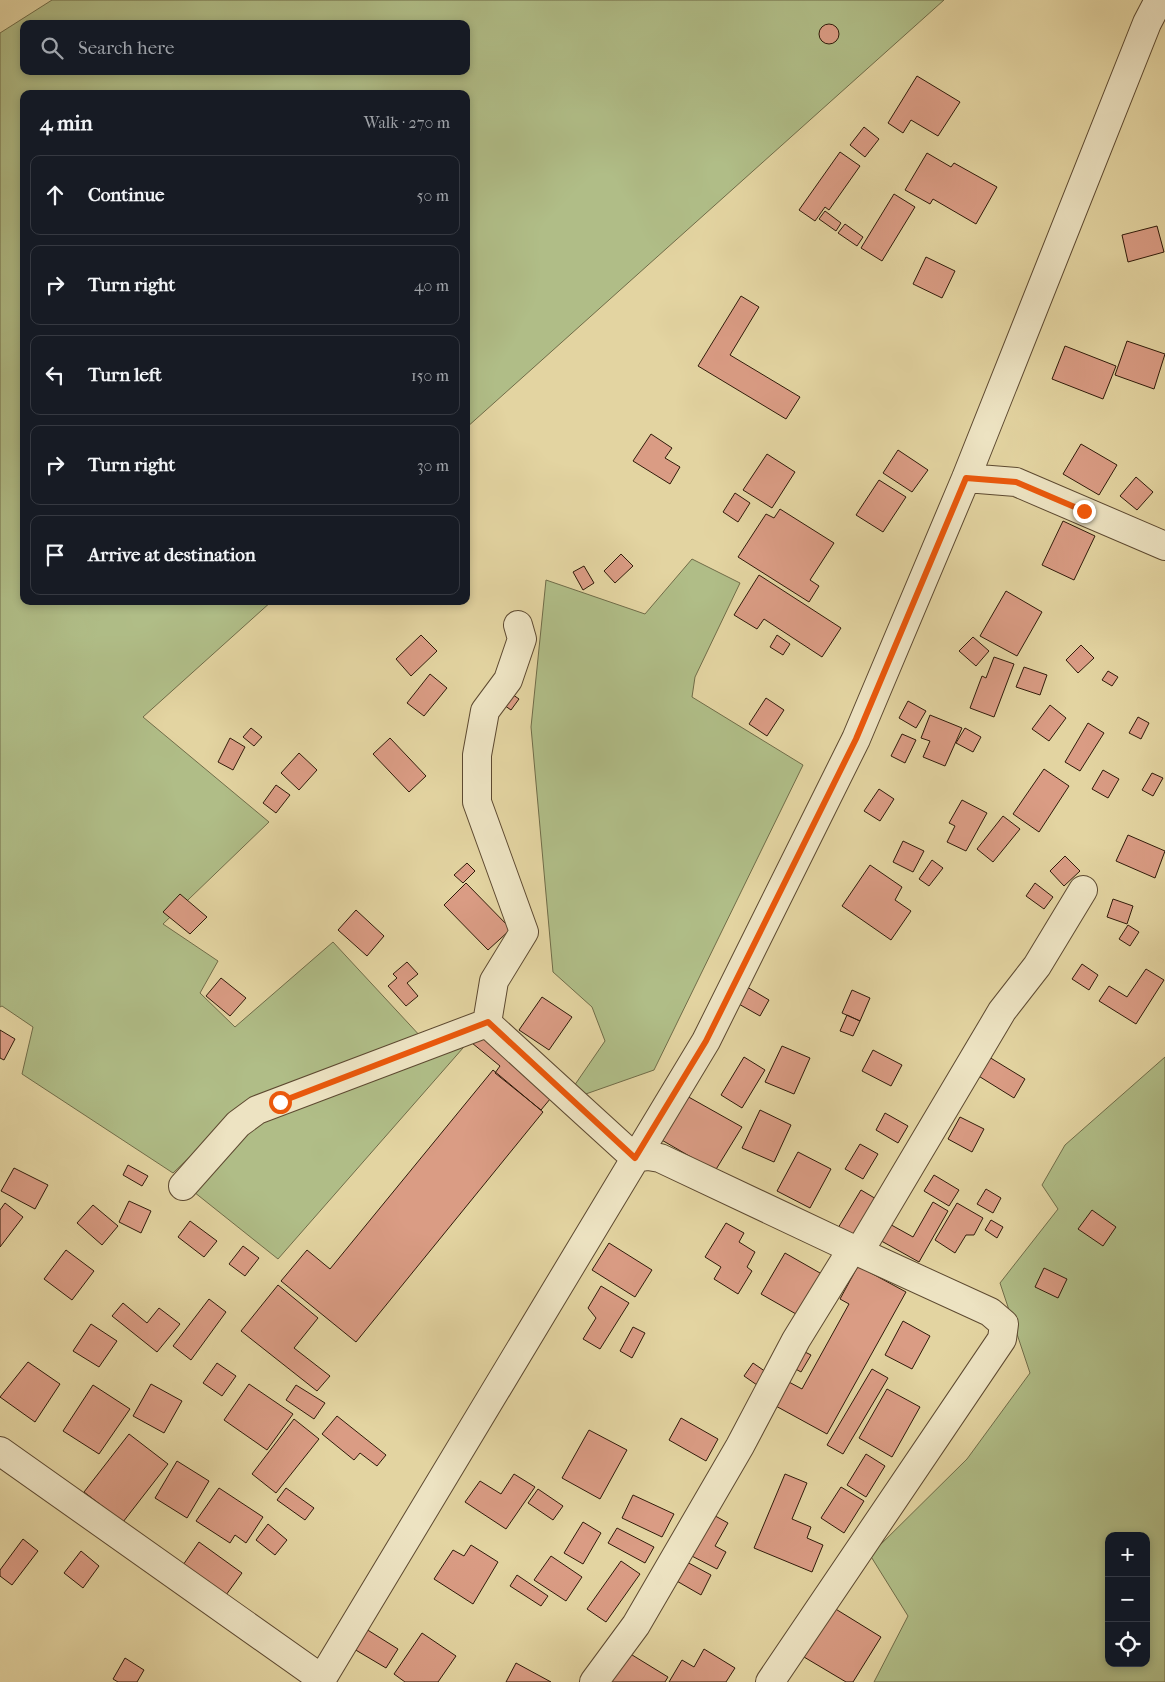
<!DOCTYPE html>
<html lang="en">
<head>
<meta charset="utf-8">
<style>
	body { margin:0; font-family:"IM FELL French Canon",serif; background:#20242c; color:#f1f3f6 }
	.controls { position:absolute; right:15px; bottom:15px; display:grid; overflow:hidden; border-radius:10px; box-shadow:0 2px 8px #0003 }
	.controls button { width:45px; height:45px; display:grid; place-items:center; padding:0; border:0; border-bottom:1px solid #363941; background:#171b24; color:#f1f3f6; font:25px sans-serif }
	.stop { position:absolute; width:15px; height:15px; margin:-11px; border:4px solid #ea580c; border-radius:50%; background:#fff }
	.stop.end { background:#ea580c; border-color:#fff; box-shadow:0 1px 5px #0008 }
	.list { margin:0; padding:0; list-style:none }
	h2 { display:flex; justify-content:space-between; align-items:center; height:65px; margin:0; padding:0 20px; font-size:21px }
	h2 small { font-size:16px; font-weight:400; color:#9ea1a6 }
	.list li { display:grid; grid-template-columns:32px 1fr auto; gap:15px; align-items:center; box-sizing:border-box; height:80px; margin:0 10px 10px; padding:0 10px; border:1px solid #363941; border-radius:10px }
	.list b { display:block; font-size:19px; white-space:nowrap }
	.list em { font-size:16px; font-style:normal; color:#9ea1a6 }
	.icon { flex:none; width:28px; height:28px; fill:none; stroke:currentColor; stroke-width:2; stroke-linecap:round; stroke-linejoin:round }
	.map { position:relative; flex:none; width:1165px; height:1682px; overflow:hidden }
	.search { position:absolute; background:#171b24; box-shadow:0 2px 8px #0003; left:20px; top:20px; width:450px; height:55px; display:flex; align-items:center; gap:12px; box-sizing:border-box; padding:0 18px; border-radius:10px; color:#9ea1a6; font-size:19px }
	.panel { position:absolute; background:#171b24; box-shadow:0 2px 8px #0003; left:20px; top:90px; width:450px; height:515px; border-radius:10px }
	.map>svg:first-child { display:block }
</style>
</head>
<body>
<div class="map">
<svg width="1165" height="1682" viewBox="0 0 1165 1682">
	<rect width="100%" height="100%" fill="#e3d4a1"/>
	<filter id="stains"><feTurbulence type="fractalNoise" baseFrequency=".004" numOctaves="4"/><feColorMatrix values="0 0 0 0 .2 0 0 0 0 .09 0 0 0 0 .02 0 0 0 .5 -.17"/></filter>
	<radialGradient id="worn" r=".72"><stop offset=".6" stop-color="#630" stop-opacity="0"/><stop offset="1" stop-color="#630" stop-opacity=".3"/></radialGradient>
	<path fill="#b0bd87" stroke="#706c48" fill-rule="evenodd" d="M52,0h892l-478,428v-334h-442v507h248l-129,116 126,105 -106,102 55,37 -18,32 35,34 98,-85 89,96 -173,62 -76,73 -151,-99 11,-47 -31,-21 -2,1v-974zM24,24h442v47h-442z
		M692,559l48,24 -45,94 -3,20 111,68 -149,305 -91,32 42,-61 -13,-34 -39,-35 -22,-245 15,-147 99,34z
		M470,1040l-192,219 -84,-67 69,-74z
		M1165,1057v625h-291l34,-66 -38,-61 97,-96 63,-86 -30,-90 58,-74 -16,-24 23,-40zM1109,1536h37v127h-37z"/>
	<path fill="#da9c84" stroke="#301b0a" d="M819 34a10 10 0 1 1 20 0a10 10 0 1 1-20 0Z
		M917,76l43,26 -22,34 -27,-16 -8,13 -15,-10z
		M864,127l15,12 -14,18 -15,-12z
		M840,152l20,14 -31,44 -4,-3 -10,14 -16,-11z
		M927,153l24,14 3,-4 43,24 -21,37 -43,-25 -3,5 -25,-14z
		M894,194l21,13 -33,54 -21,-13z
		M825,211l16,12 -5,8 -17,-12z
		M845,224l18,13 -6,9 -19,-13z
		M1157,226l7,26 -36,10 -6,-27z
		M926,257l29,14 -13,27 -29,-14z
		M741,296l18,11 -29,48 70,42 -14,22 -88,-53z
		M1127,341l38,13 -11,35 -39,-14z
		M1065,346l51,20 -13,33 -51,-20z
		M651,434l21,14 -7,10 15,9 -10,17 -37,-23z
		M1081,444l36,21 -18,30 -36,-21z
		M898,450l30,20 -16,22 -29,-19z
		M767,454l28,18 -23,36 -29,-18z
		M1136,477l17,15 -16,18 -17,-14z
		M879,480l27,17 -23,35 -27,-17z
		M735,493l15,10 -12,19 -15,-10z
		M780,509l54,34 -24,37 9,6 -10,16 -71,-45 28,-43 8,4z
		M1063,521l32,15 -21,44 -32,-15z
		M621,554l12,12 -18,17 -11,-12z
		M584,566l10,17 -11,7 -10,-18z
		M759,575l82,53 -19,29 -58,-38 -7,10 -23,-14z
		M1006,591l36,21 -25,44 -37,-20z
		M421,635l16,16 -26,25 -15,-17z
		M777,635l13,9 -7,11 -13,-8z
		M973,637l16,14 -13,15 -17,-15z
		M1081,645l13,13 -16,15 -12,-13z
		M994,657l20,7 -20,53 -24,-9 12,-32 4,2z
		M1024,667l23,8 -7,20 -24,-8z
		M1108,671l10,6 -6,9 -10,-6z
		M430,674l17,14 -23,28 -17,-13z
		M509,692l10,7 -8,11 -10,-7z
		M766,698l18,12 -17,26 -18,-12z
		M908,701l18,10 -10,17 -17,-10z
		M1050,705l16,13 -17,23 -17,-12z
		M930,715l32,13 -17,38 -22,-9 7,-16 -9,-3z
		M1138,717l11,6 -8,16 -12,-6z
		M1088,723l16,10 -24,38 -15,-9z
		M251,728l11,9 -8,9 -11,-9z
		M965,728l16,9 -8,15 -17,-9z
		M902,734l14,6 -11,23 -14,-7z
		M230,738l15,9 -12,23 -15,-8z
		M390,738l36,38 -17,16 -36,-38z
		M299,753l18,17 -18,20 -18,-17z
		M1044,769l25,17 -30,46 -26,-18z
		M1103,770l16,9 -11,19 -16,-9z
		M1152,773l11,5 -10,18 -11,-6z
		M276,785l14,10 -14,18 -13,-10z
		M879,789l15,10 -14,22 -16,-10z
		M962,800l25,13 -21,38 -19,-9 8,-16 -6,-3z
		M1003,816l17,13 -27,33 -16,-13z
		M1128,835l37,16 -10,27 -39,-17z
		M903,841l21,10 -11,21 -20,-10z
		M1065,856l15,15 -16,15 -14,-15z
		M932,860l11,8 -14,18 -10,-7z
		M467,863l8,8 -12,12 -9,-8z
		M870,865l32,22 -7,13 16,11 -20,29 -49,-34z
		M466,883l45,46 -23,21 -44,-45z
		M1035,883l18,14 -9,12 -18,-13z
		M180,894l27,23 -17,17 -27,-22z
		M1113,899l20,7 -6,18 -20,-7z
		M356,910l28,26 -17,20 -29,-26z
		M1128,925l11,7 -9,14 -11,-7z
		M407,962l11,12 -11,9 11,13 -12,10 -18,-20 9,-8 -4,-4z
		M1082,964l16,11 -9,15 -17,-11z
		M1146,969l18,11 -28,44 -37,-23 10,-15 18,11z
		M221,978l25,20 -16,18 -24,-20z
		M747,987l22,13 -9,16 -23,-13z
		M852,990l18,8 -10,23 -18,-8z
		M542,997l30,20 -23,33 -30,-20z
		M847,1015l13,6 -7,15 -13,-5z
		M0,1030l15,9 -11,21 -4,-2z
		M482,1032l73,61 -14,17 -46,-37 5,-7 -28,-23z
		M782,1046l28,12 -16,36 -29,-12z
		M873,1050l29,15 -11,21 -29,-15z
		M744,1057l21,13 -23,38 -21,-13z
		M989,1057l36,22 -11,19 -37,-23z
		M493,1070l50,42 -187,230 -75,-61 26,-31 23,19z
		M685,1095l57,32 -27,44 -55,-32z
		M760,1110l31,15 -17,37 -32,-14z
		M885,1113l23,13 -10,17 -22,-13z
		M960,1117l24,12 -12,23 -24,-13z
		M860,1144l18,10 -15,25 -18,-10z
		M798,1152l33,17 -21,39 -33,-17z
		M128,1165l20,11 -6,10 -19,-11z
		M14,1168l34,17 -13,24 -34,-18z
		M934,1175l25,15 -10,16 -25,-15z
		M986,1189l15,9 -8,15 -16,-9z
		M861,1190l22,13 -23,38 -22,-13z
		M129,1201l22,10 -10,22 -22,-11z
		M933,1202l15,9 -29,51 -43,-24 10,-16 27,15z
		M5,1203l18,14 -23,30v-37z
		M957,1203l26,15 -9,17h-8l-11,18 -20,-13z
		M93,1205l25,21 -16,19 -25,-22z
		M1092,1210l24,17 -13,19 -25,-17z
		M991,1220l12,7 -6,11 -12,-8z
		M190,1221l27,20 -13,16 -26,-20z
		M726,1223l18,10 -5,9 16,10 -8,15 5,4 -14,23 -24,-15 7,-12 -16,-10z
		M609,1243l43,27 -17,27 -43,-27z
		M243,1246l16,12 -14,18 -16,-12z
		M66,1250l28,21 -22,29 -28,-21z
		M785,1253l42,24 -24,41 -42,-24z
		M858,1266l48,26 -79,142 -53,-29 13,-24 15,8 47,-85 -9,-5z
		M1044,1268l23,11 -9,19 -23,-11z
		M278,1285l40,33 -24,30 36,28 -13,15 -76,-60z
		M601,1286l28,17 -29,46 -17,-10 13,-21 -8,-10z
		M209,1299l17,13 -35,48 -18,-14z
		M123,1303l24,20 12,-15 21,16 -23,28 -45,-36z
		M903,1321l27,15 -18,33 -27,-14z
		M91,1324l26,17 -18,26 -26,-16z
		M633,1327l12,6 -13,25 -12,-7z
		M801,1350l10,5 -10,17 -9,-5z
		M28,1362l32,22 -25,38 -35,-25z
		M217,1363l19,13 -14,20 -19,-13z
		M753,1363l13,9 -9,13 -13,-9z
		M872,1369l16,9 -45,76 -16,-9z
		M151,1384l31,17 -18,32 -31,-17z
		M249,1384l44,30 -26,36 -43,-30z
		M93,1385l37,24 -31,45 -36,-23z
		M296,1385l29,18 -11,16 -28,-19z
		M887,1389l33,18 -28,50 -33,-19z
		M337,1416l49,39 -9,11 -17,-13 -6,7 -32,-26z
		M681,1418l37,21 -12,22 -37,-21z
		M294,1419l25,20 -43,54 -24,-19z
		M589,1430l38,20 -27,49 -38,-21z
		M129,1434l39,30 -45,58 -39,-30z
		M866,1454l19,12 -19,31 -19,-12z
		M177,1461l32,20 -22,37 -32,-20z
		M514,1474l21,13 -29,42 -41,-27 15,-21 21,13z
		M785,1474l22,9 -15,36 19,8 -4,11 16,7 -11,27 -58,-24z
		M841,1487l23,14 -20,32 -23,-15z
		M219,1488l44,29 -17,26 -11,-8 -5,8 -34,-22z
		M286,1488l28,20 -9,12 -28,-20z
		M538,1489l25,17 -10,14 -25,-17z
		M633,1495l41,19 -12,23 -40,-19z
		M708,1512l20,11 -13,23 11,6 -9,17 -31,-16z
		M583,1522l18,11 -18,31 -19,-11z
		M268,1524l19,16 -12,15 -19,-15z
		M617,1528l37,19 -9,16 -37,-20z
		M23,1539l15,12 -26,34 -12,-9v-6z
		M199,1542l43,31 -16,22 -43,-30z
		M471,1545l27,17 -25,42 -39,-25 19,-29 11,6z
		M81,1551l18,15 -16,22 -19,-15z
		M551,1556l31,21 -16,24 -32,-21z
		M621,1561l19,13 -34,48 -19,-13z
		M685,1561l26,14 -10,20 -26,-15z
		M517,1575l31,21 -7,10 -31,-20z
		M834,1608l47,29 -28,45h-7l-42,-25z
		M366,1629l32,20 -12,19 -32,-19z
		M422,1633l34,23 -18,26h-33l-11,-8z
		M704,1649l31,19 -9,14h-57l13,-22 12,7z
		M624,1650l44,27 -3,5h-61z
		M125,1658l19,12 -7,12h-19l-5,-3z
		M516,1663l35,19h-45z"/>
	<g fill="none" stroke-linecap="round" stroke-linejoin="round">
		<defs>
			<path id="minor" d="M966,478l50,4 149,64
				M487,1023l148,135 13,-2 12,2 199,94
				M487,1023l7,-42 30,-49 -47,-130v-47l8,-44 23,-31 14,-41 -4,-14
				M183,1186l55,-62 19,-14 230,-87
				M0,1451l322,228
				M320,1682l386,-641 150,-302 110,-261 181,-455 12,-23
				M594,1682l42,-57 104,-179 56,-106 56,-91
				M770,1682l232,-343 2,-15 -14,-12 -131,-60 143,-241 35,-45 46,-76"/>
		</defs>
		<use href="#minor" stroke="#5d4930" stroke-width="30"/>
		<use href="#minor" stroke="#ede3c2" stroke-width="28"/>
	</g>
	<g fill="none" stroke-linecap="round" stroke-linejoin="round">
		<path stroke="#ea580c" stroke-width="6" d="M280,1102l208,-80 147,136 71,-117 150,-302 110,-261 50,4 68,29"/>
	</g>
	<rect width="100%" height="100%" filter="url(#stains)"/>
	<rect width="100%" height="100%" fill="url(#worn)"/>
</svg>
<div class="controls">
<button>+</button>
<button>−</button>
<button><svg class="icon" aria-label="locate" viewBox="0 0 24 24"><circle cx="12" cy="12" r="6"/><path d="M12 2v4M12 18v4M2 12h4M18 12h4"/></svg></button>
</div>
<div class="stop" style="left:280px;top:1102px"></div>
<div class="stop end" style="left:1084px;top:511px"></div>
<div class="search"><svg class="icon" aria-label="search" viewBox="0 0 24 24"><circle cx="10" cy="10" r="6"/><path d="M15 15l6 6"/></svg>Search here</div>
<section class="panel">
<h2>4 min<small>Walk · 270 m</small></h2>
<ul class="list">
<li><svg class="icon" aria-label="ahead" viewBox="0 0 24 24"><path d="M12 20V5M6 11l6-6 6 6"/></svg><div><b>Continue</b></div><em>50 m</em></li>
<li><svg class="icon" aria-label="right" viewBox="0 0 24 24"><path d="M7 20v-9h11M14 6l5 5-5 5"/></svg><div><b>Turn right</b></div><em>40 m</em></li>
<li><svg class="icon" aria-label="left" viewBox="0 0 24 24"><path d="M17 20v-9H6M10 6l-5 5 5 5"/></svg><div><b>Turn left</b></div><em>150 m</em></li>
<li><svg class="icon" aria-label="right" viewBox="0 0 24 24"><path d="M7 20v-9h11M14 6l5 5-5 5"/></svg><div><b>Turn right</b></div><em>30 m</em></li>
<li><svg class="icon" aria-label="arrive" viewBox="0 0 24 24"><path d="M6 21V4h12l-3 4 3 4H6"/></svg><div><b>Arrive at destination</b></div></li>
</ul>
</section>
</div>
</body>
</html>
